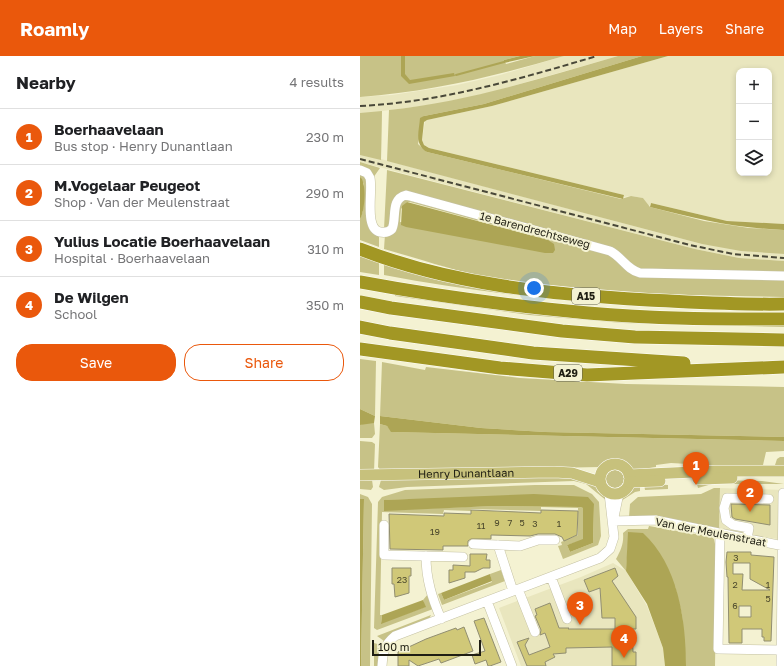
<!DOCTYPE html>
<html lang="en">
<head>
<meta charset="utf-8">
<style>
	body { margin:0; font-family:"Golos Text",sans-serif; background:#f2f2f2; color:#202124 }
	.controls { position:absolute; right:12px; top:12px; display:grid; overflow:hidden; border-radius:8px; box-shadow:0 2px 6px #0003 }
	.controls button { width:36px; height:36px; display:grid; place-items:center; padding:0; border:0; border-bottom:1px solid #e0e0e0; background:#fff; color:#202124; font:20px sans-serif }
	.scale { position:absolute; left:12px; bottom:10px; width:109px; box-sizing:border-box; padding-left:4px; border:2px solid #1f1e13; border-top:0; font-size:11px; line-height:14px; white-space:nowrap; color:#1f1e13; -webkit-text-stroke:3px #f4f2d2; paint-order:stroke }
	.you { position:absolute; left:174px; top:232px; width:14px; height:14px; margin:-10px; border:3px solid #fff; border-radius:50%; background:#1a73e8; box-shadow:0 0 0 6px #1a73e833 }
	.badge { display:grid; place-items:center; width:26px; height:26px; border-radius:50%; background:#ea580c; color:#fff; font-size:13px; font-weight:700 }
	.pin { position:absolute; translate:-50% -33px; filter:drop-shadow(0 1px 2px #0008) }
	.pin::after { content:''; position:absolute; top:21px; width:14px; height:12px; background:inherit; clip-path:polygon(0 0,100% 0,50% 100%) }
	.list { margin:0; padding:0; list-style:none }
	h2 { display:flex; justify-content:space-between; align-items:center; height:52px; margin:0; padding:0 16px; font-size:17px }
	h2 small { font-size:13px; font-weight:400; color:#757577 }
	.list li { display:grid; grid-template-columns:26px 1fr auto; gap:12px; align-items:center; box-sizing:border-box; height:56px; padding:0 16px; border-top:1px solid #e0e0e0 }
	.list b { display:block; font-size:15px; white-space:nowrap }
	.list p { margin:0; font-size:13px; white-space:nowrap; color:#757577 }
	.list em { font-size:13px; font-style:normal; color:#757577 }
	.actions { display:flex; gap:8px; padding:12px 16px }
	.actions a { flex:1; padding:9px 0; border:1px solid #ea580c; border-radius:16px; text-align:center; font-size:14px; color:#ea580c }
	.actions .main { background:#ea580c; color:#fff }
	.icon { flex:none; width:22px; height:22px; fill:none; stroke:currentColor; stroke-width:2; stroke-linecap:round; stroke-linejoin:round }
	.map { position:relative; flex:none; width:424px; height:610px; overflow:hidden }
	header { display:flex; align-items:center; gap:24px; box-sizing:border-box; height:56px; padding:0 20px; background:#ea580c; color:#fff }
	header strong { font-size:19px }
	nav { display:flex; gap:22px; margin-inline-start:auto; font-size:14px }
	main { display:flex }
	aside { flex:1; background:#fff }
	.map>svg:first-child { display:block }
</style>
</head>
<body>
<header>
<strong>Roamly</strong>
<nav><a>Map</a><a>Layers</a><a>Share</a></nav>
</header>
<main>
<aside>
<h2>Nearby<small>4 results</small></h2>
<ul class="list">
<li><span class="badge">1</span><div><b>Boerhaavelaan</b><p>Bus stop · Henry Dunantlaan</p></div><em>230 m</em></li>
<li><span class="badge">2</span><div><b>M.Vogelaar Peugeot</b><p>Shop · Van der Meulenstraat</p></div><em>290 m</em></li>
<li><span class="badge">3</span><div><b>Yulius Locatie Boerhaavelaan</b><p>Hospital · Boerhaavelaan</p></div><em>310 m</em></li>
<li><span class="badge">4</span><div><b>De Wilgen</b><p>School</p></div><em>350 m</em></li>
</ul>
<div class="actions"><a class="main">Save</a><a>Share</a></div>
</aside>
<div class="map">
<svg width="424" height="610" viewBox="0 0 424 610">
	<rect width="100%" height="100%" fill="#f4f2d2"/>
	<path fill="#e9e6be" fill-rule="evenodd" d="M204,0h54l-130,37 -51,11 -55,7 -1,48 321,85 82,10v7l-45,-3 -44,-9 -335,-87v-65l32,-2 65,-10 43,-10z
		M308,0h116v168l-57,-3 -76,-18 -2,3 -6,-8 -12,-2 -7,1v-2l-195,-47 -5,-3 -2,-5 3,-19 2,-1 65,-14zM379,15h30v102h-30z
		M360,432l64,2v50l-65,-10z
		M253,507l13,8 21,35 16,42 2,18h-144l-22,-58 82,-31z"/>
	<path fill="#c7c287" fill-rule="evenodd" d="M0,0h160l-16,4 2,4 29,-8h29c-67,20 -134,36 -204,41z
		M258,0h24l-158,48 -60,12 -6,28 9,8 194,47 10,-3 12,2 7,9 54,14 45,7 35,2v24l-43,-3 -39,-7 -315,-83 2,-51c78,-8 153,-32 229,-54z
		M22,55l-1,49 -21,-5v-42z
		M0,106l20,6 -7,10 -13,-11z
		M27,114l308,79 44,9 45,3v12l-147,-5 -12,-9 -219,-68 -17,35 -5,3z
		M0,116l6,4 1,42 12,15v14l-19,-7v-21l3,-8 1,-27 -4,-7z
		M42,143l204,52 21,17 157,10v19c-97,-2 -196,-3 -293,-19 -37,-7 -71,-19 -107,-29l1,-15h2l10,-29zM47,146h3l138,38 -148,-18 1,-13z
		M0,198l19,6v15l-19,-3z
		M24,206l31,9 353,39c-129,-1 -257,-11 -384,-35z
		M35,236l389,31v4l-161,-4 -94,-8 -134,-19z
		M0,303l16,2 -1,55 -15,-7z
		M22,306l43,8 1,-3 94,11 106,6 158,3v50l-239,-5 -64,-4 -101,-12z
		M5,367h9l1,11 -3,4h-12v-13z
		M20,368l7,2 5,6 392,9v10l-18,1 -3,13 -6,3 -86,-5 -15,2v2l-21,3c-12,-8 -22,-13 -35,-3l-219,4 -3,-4z
		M0,385l12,1 3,2 -1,28 -14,-1z
		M420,401h4v12l-7,-2 -2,-2 2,-6z
		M246 423a9 9 0 1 1 18 0a9 9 0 1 1-18 0Z
		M146,420l61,1 30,8 8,9 2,7 -21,-17 -12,-3 -167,6 -23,3 -5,-3 2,-7h55z
		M0,423l12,1 1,7 -2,3 -11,-1z
		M354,424l48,1 22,3h-72l-14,4 -1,-4z
		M284,428l24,1v4l-23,1z
		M175,429h39l18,9 7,8 2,34 -3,9 -35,14 -5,-13 4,-1 -1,-3 17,-7v-27l-37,-1v4l-70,-2v2l-27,-1 -1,4 -61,-2 -2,103h2l-1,8 44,-16 -2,-7 5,-6 5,15 -56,21 -3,-2 4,-126 4,-5 23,-7zM67,443l167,5 -1,39 -23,9 -3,-7 16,-5v-32l-3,-1 -87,-1 -109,4v-10z
		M280,429v6l-5,1 -14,9c3,-9 10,-14 19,-16z
		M354,432h6l-1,42 -90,-13 1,-13 8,-7 63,-3z
		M0,438l8,3 4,7 -2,162h-9l3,-167h-4z
		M289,470l63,11 2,2 1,5h2l-2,122h-29l-4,-51 -7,-29 -46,-54 -3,39 -10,-12c5,-9 8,-16 7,-26l5,-4h20z
		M141,514l4,11 -63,24 -4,-11 3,-1 3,7 48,-18 -2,-8z
		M71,559l-2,4 -35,13 -10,9 -7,-5z
		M14,587l7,2 -3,21h-4z"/>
	<path fill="#ada555" d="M41,0h4v18l5,6 44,-7 1,3 -46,8 -8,-8z
		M160,0h15l-31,7v-3z
		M282,0h26l-176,50 -65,14 -3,2 -2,18 2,5 5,3 195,47 -1,4 -196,-47c-13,-8 -8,-20 -7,-34l4,-2 60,-12z
		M0,121c7,4 5,35 0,42z
		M47,146l141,38 6,4 1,6 -2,3h-8l-139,-26 -5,-2 1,-19z
		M291,147l76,18 57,3v6c-50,-2 -86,-11 -134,-23z
		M0,353l15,7 -1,7 -14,2z
		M20,360l101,12 64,4 239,5v4l-393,-9 -4,-6 -7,-2z
		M174,438l54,3 6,7 -1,39 -23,9 -3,-7 16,-6v-31l-3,-1 -87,-1 -109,5v-11z
		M0,443h4l-3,167h-1z
		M268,476l15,1c35,32 43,87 43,133h-21l-2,-18 -16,-44 -21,-33z
		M130,518l2,7 -48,19 -3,-7z
		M63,544l3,7 -45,17 1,-9z"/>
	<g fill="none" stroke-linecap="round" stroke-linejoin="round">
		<path stroke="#ada555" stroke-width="2" d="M96,19l48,-13"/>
	</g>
	<path fill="#d0c878" stroke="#918e71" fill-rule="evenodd" d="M371,448l39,1v20l-35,-6 -3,-2z
		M111,454l70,3v-3l37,1 -1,24 -13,6 -2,-4 -7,-3h-17l-8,2 -39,-1v4h-20l-3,2v5h-25v4l-53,-1 -1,-35 55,2v-3l27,1z
		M367,496h24v3l23,2 -3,84h-7v-4h-2v-8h-20v14h-13l-1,-66h-1l-1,-15zM373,507h17v16l20,11h-28l1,-16h-10zM379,550h12v11h-12z
		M110,498h17l-1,6h4v8h-7l-8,4h-10v6l-16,5v-13h4v-5l17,1z
		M32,512h19v8h-2v17l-14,4 -1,-13h-2z
		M255,512l3,8 -6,5 24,36v12h-4l1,23h3v14h-24v-19l-46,1v5l-13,1 2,3 -10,5 1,4h-19l-10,-24 12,-4 -4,7 4,10 21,-8 -5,-14 -5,2 1,-5 -6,-14 2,-1 -2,-6 15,-6 9,25h10l-1,1h47v-11h-13l-2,-30 -11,4 -5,-12z
		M124,562l17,44 -11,4h-2l-2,-6 -11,4 -3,-9 13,-4 -11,-30z
		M104,571l9,24 -32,12 -2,-4 -21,7 -9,-6v6h-11v-14l28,-13 30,-11 1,2z"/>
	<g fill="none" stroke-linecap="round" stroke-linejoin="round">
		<defs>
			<path id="minor" d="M0,114l7,3 3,5c3,13 -6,51 10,54 5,1 9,0 12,-3 5,-11 -2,-30 14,-34l204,56c12,6 16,18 30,22l144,3
				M254,461l5,-24
				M253,465l42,-1 129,26
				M24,469v30l79,2
				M360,478l-2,115 63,1
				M387,483l2,-11 -16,-3 -7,-5 -2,-12 3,-10 42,1
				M113,488l47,2 18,-6h17
				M138,489l15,46
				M66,500c0,23 6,42 15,63
				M191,521l16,42
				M158,533l17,43
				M127,545l25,65
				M22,610c1,-14 2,-21 13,-30l205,-78 10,-9 4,-12 -5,-44
				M421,610l2,-173"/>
			<g id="major">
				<circle cx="255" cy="423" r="15"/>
				<path id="s1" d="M0,419l194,-3 18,1 28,9"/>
				<path d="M269,419l86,-4h69"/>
				<path d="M338,423l34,-1"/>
				<path d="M269,426l31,-1"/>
			</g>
			<path id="highway" d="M0,193c92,36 190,45 288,51 45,2 91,5 136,4
				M0,226c75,14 151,24 228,31 65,6 131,6 196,6
				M0,246l31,6 171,23 73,6 149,3
				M0,271l30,6 143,20 151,10
				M0,293l140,19 87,7 197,-8"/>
		</defs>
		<use href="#minor" stroke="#c4c1a2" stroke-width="10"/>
		<use href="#major" stroke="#fff" stroke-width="12"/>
		<use href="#highway" stroke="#fff" stroke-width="14"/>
		<use href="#minor" stroke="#fff" stroke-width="9"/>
		<use href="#major" stroke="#c7c17c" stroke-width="11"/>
		<use href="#highway" stroke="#a29724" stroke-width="13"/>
		<path stroke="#494839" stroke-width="2" stroke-dasharray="6 3" stroke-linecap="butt" d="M0,50c82,-4 159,-27 237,-50
			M0,103l330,86 43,9 51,4"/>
	</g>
	<g text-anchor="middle" stroke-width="4" stroke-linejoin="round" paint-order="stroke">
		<g font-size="9" fill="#4b482c">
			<text x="137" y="470">9</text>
			<text x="150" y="470">7</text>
			<text x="162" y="470">5</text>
			<text x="175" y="471">3</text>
			<text x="199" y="471">1</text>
			<text x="121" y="473">11</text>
			<text x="75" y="479">19</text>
			<text x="376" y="505">3</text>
			<text x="42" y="527">23</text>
			<text x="375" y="532">2</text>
			<text x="408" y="532">1</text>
			<text x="408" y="546">5</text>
			<text x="375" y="553">6</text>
		</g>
		<g fill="#f4f2d2" stroke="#5f5e4c" stroke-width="1">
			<rect x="212" y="232" width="28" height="16" rx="3"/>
			<rect x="194" y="309" width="28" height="16" rx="3"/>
		</g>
		<g font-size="10" font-weight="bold" fill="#1f1e13">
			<text x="226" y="244">A15</text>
			<text x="208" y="321">A29</text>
		</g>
		<g font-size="11" fill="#1f1e13" stroke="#f4f2d2">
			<text transform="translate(175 174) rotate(15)" y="4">1e Barendrechtseweg</text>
			<text dy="4" stroke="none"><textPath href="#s1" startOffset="106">Henry Dunantlaan</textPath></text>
			<text transform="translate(351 476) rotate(11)" y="4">Van der Meulenstraat</text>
		</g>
	</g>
</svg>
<div class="controls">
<button>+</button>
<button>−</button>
<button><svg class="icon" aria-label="layers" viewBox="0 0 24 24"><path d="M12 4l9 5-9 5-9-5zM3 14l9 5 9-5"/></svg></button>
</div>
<div class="scale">100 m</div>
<div class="you"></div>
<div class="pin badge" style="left:336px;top:429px">1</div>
<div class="pin badge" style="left:390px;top:456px">2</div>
<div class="pin badge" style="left:220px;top:569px">3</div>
<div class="pin badge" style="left:264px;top:602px">4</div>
</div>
</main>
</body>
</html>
